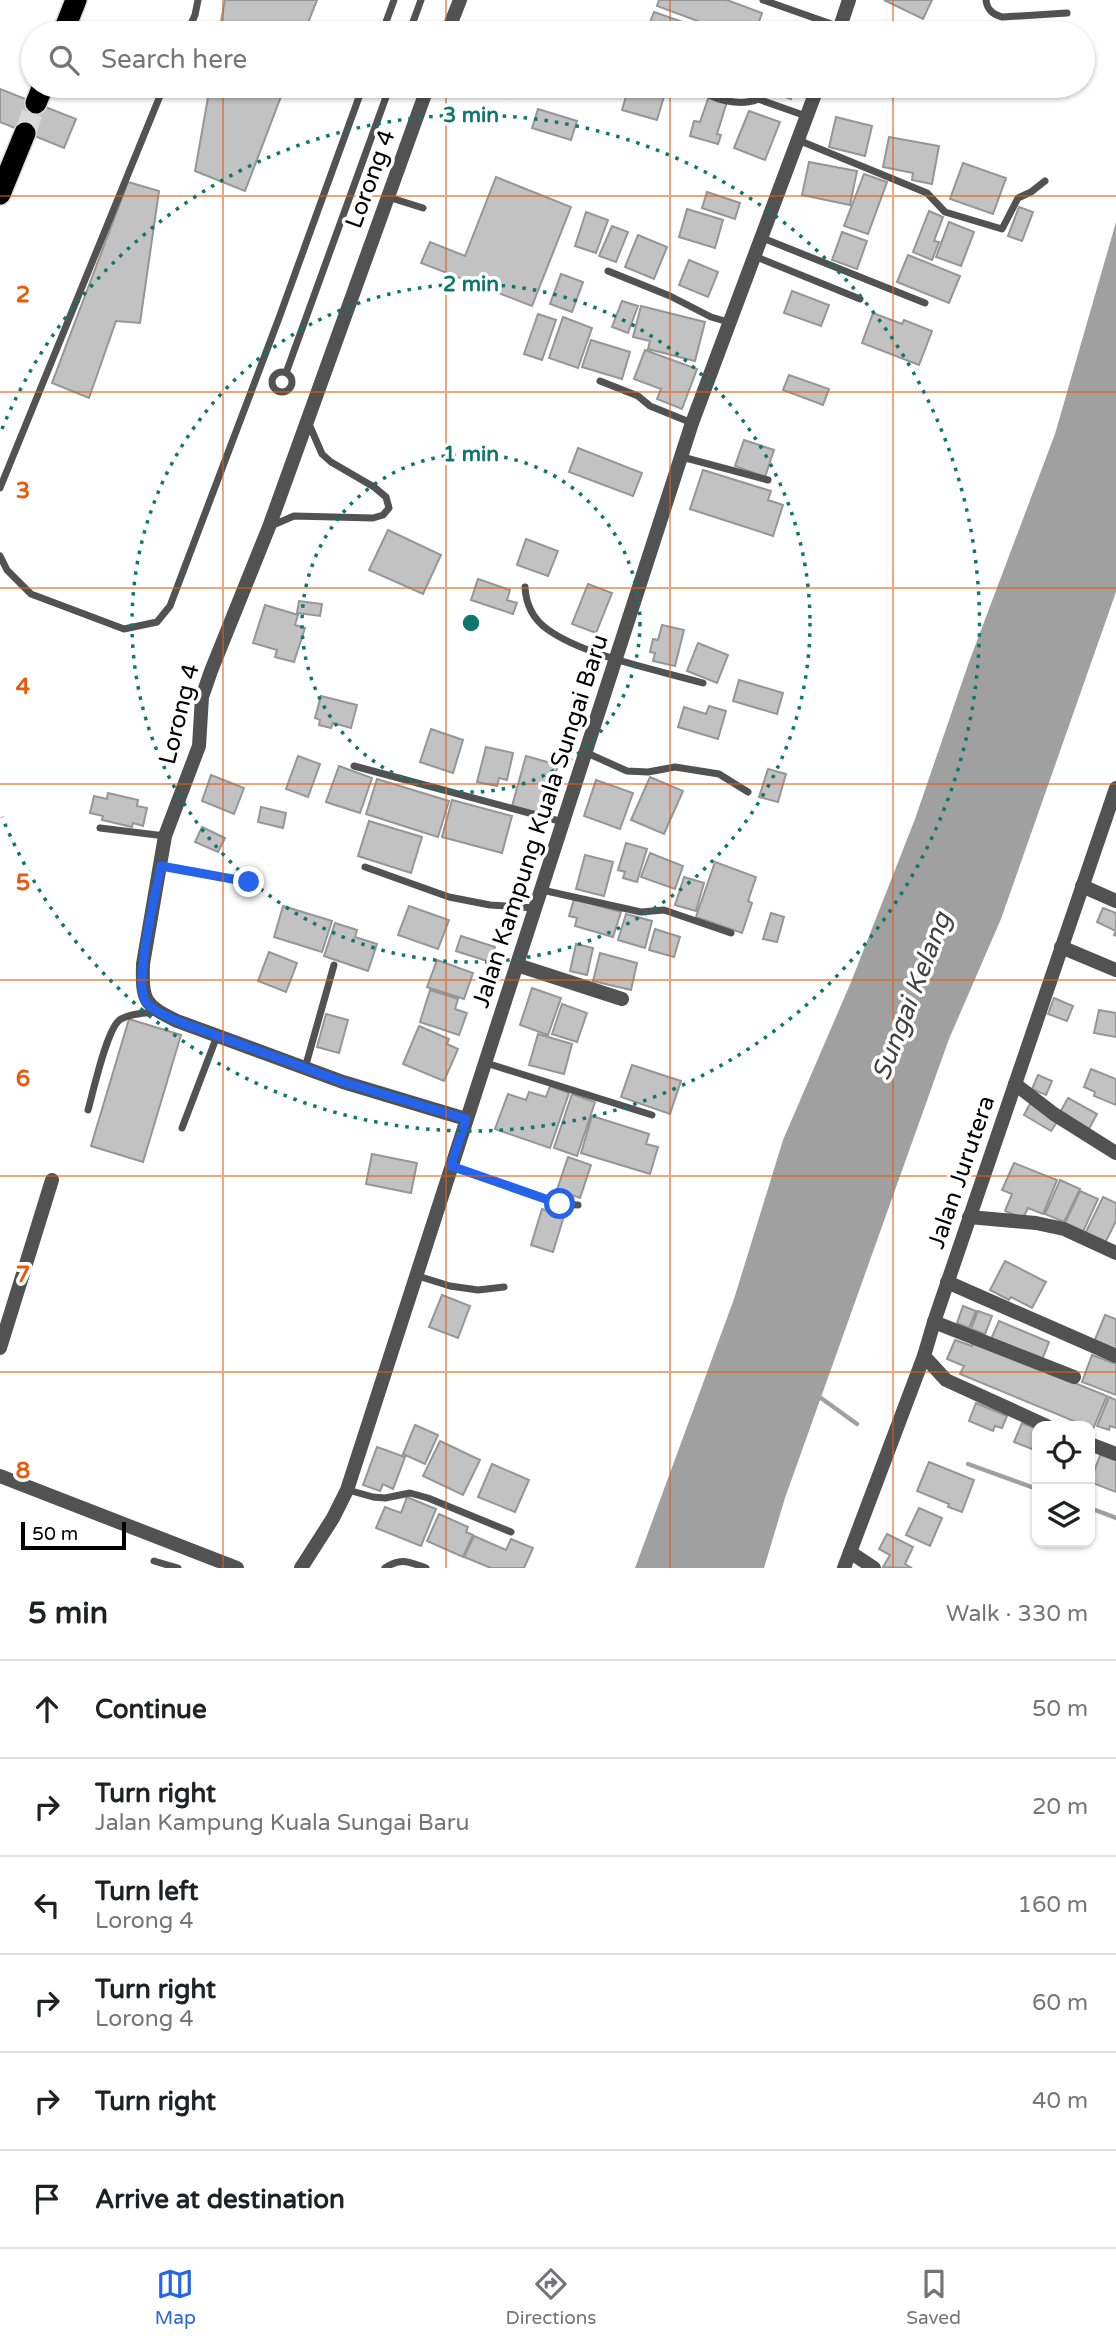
<!DOCTYPE html>
<html lang="en">
<head>
<meta charset="utf-8">
<style>
	body { margin:0; font-family:"Varela Round",sans-serif; background:#f2f2f2; color:#202124 }
	.controls { position:absolute; right:21px; bottom:21px; display:grid; overflow:hidden; border-radius:14px; box-shadow:0 2px 5px #0004 }
	.controls button { width:63px; height:63px; display:grid; place-items:center; padding:0; border:0; border-bottom:2px solid #e0e0e0; background:#fff; color:#202124; font:35px sans-serif }
	.scale { position:absolute; left:21px; bottom:18px; width:105px; box-sizing:border-box; padding-left:7px; border:4px solid #000; border-top:0; font-size:19px; line-height:24px; white-space:nowrap; color:#000; -webkit-text-stroke:5px #fff; paint-order:stroke }
	.stop { position:absolute; width:21px; height:21px; margin:-16px; border:5px solid #2563eb; border-radius:50%; background:#fff }
	.stop.end { background:#2563eb; border-color:#fff; box-shadow:0 2px 7px #0008 }
	.list { margin:0; padding:0; list-style:none }
	h2 { display:flex; justify-content:space-between; align-items:center; height:91px; margin:0; padding:0 28px; font-size:30px }
	h2 small { font-size:23px; font-weight:400; color:#757577 }
	.list li { display:grid; grid-template-columns:46px 1fr auto; gap:21px; align-items:center; box-sizing:border-box; height:98px; padding:0 28px; border-top:2px solid #e0e0e0 }
	.list b { display:block; font-size:26px; white-space:nowrap }
	.list p { margin:0; font-size:23px; white-space:nowrap; color:#757577 }
	.list em { font-size:23px; font-style:normal; color:#757577 }
	.icon { flex:none; width:38px; height:38px; fill:none; stroke:currentColor; stroke-width:2; stroke-linecap:round; stroke-linejoin:round }
	.map { position:relative; flex:none; width:1116px; height:1568px; overflow:hidden }
	.search { position:absolute; background:#fff; box-shadow:0 2px 5px #0004; left:21px; right:21px; top:21px; height:77px; display:flex; align-items:center; gap:18px; box-sizing:border-box; padding:0 24px; border-radius:38px; color:#757577; font-size:26px }
	.sheet { height:679px; background:#fff }
	nav { display:flex; justify-content:space-around; align-items:center; box-sizing:border-box; height:98px; border-top:2px solid #e0e0e0; background:#fff; font-size:19px; color:#757577 }
	nav a { display:grid; justify-items:center; gap:4px }
	nav .on { color:#2563eb }
	.map>svg:first-child { display:block }
</style>
</head>
<body>
<div class="map">
<svg width="1116" height="1568" viewBox="0 0 1116 1568">
	<rect width="100%" height="100%" fill="#fff"/>
	<path fill="#a0a0a0" d="M1116,222v370l-115,327 -52,120 -164,459 -21,70h-129l99,-269 49,-159 68,-158 64,-163 54,-157 86,-228z"/>
	<g fill="none" stroke-linecap="round" stroke-linejoin="round">
		<path stroke="#a0a0a0" stroke-width="4.5" d="M817,1399l4,-1 36,26
			M968,1464l69,25
			M1090,1508l26,10"/>
	</g>
	<path fill="#c2c2c2" stroke="#969696" stroke-width="2" d="M225,0h92l-13,33h-85z
		M659,0h68l35,13 -7,20h-25l-73,-27z
		M884,0h48l-9,19z
		M654,12l46,16 -2,5h-52z
		M210,86h75l-40,105 -50,-20z
		M473,86h37l-4,11z
		M629,86h10l26,7 -8,27 -35,-10z
		M752,86h43l-4,13z
		M0,89l76,30 -12,29 -64,-26z
		M709,96l18,6 -10,32 4,1 -3,9 -28,-8 4,-15 6,1z
		M538,109l39,12 -6,19 -39,-12z
		M749,111l31,11 -15,38 -31,-12z
		M836,117l36,9 -7,30 -36,-9z
		M889,137l50,9 -7,38 -20,-4 1,-7 -30,-6z
		M809,162l48,9 -7,34 -48,-10z
		M963,163l43,15 -13,36 -43,-15z
		M864,174l23,8 -19,52 -24,-8z
		M496,177l75,30 -39,99 -111,-43 9,-21 35,14z
		M128,182l31,9 -19,132 -24,-2 -27,77 -37,-15z
		M707,192l33,11 -5,16 -33,-11z
		M1019,207l14,5 -11,29 -14,-5z
		M687,209l36,11 -8,28 -36,-11z
		M929,211l14,6 -9,24 5,1 -7,18 -19,-8z
		M586,212l22,8 -12,33 -21,-7z
		M949,222l25,10 -13,34 -25,-9z
		M612,226l16,6 -12,30 -17,-6z
		M842,232l25,9 -10,28 -25,-9z
		M638,235l29,12 -13,32 -29,-12z
		M908,255l52,21 -11,27 -52,-21z
		M689,260l29,12 -10,25 -29,-12z
		M561,274l22,8 -11,30 -22,-8z
		M792,291l37,14 -8,21 -37,-13z
		M622,301l16,5 -10,27 -16,-6z
		M641,306l64,16 -10,39 -47,-12 2,-8 -17,-4z
		M873,313l29,11 2,-4 28,11 -13,34 -57,-22z
		M538,314l18,6 -14,40 -18,-6z
		M563,317l29,11 -14,40 -29,-10z
		M591,340l39,12 -8,27 -40,-12z
		M645,350l52,19 -15,40 -25,-10 4,-10 -27,-10z
		M789,375l40,14 -6,16 -40,-15z
		M744,440l30,10 -9,27 -30,-11z
		M578,448l64,25 -9,23 -64,-24z
		M703,470l68,21 -3,9 15,5 -10,31 -83,-27z
		M388,530l53,25 -18,39 -54,-24z
		M526,539l32,12 -10,25 -31,-11z
		M478,579l32,11 -3,10 10,3 -4,11 -42,-14z
		M588,584l24,9 -16,40 -24,-9z
		M299,601l23,3 -2,12 -23,-3z
		M265,605l33,10 -3,10 10,3 -11,34 -19,-5 2,-7 -24,-7z
		M662,625l22,5 -9,36 -22,-5 2,-8 -5,-1 3,-13 5,1z
		M698,643l30,12 -11,28 -30,-12z
		M739,680l44,13 -6,21 -44,-13z
		M321,696l36,9 -6,23 -18,-5 -2,5 -12,-3 1,-5 -5,-2z
		M709,706l17,5 -8,28 -40,-12 6,-20 22,7z
		M431,729l32,11 -10,33 -33,-11z
		M486,747l27,6 -6,27 -8,-2 -2,8 -20,-4z
		M298,756l22,8 -12,33 -22,-8z
		M526,756l32,9 -14,50 -32,-9z
		M339,766l33,12 -12,35 -34,-11z
		M768,769l18,5 -8,28 -19,-5z
		M211,775l33,13 -10,26 -32,-13z
		M650,777l33,14 -19,43 -33,-14z
		M377,779l72,22 -11,36 -72,-23z
		M596,780l37,13 -13,36 -36,-13z
		M108,793l30,7 -1,6 10,2 -4,18 -10,-3 -1,4 -30,-7 1,-4 -13,-3 4,-17 13,3z
		M452,800l60,16 -10,37 -60,-16z
		M261,807l25,6 -3,15 -25,-6z
		M369,821l53,16 -11,36 -53,-17z
		M202,827l23,11 -7,14 -23,-10z
		M626,843l21,6 -10,33 -14,-4 2,-6 -7,-2z
		M650,853l33,13 -8,23 -34,-12z
		M585,855l28,7 -9,34 -28,-7z
		M715,862l41,15 -8,24 4,2 -10,30 -46,-16z
		M684,877l20,6 -8,28 -21,-6z
		M574,899l47,13 -8,25 -38,-11 2,-8 -8,-2z
		M283,906l49,15 -10,31 -48,-15z
		M409,906l40,14 -11,29 -40,-14z
		M1103,908l13,5v23l-2,-1 2,-4 -19,-9z
		M771,913l13,4 -7,25 -14,-3z
		M626,914l26,7 -7,27 -27,-8z
		M335,923l22,7 -2,7 22,7 -9,27 -44,-15z
		M655,929l25,8 -6,20 -25,-7z
		M461,936l34,11 -5,15 -34,-11z
		M576,944l17,4 -6,27 -17,-4z
		M269,952l28,11 -11,29 -28,-11z
		M600,953l37,10 -6,27 -38,-9z
		M437,960l36,13 -9,26 -37,-12z
		M532,988l29,10 -13,37 -28,-10z
		M430,990l28,9 -3,10 12,4 -8,22 -39,-13z
		M1054,998l19,8 -6,15 -19,-7z
		M562,1004l25,9 -10,29 -25,-8z
		M1099,1010l17,3v24l-22,-4z
		M326,1014l22,6 -9,33 -22,-6z
		M129,1019l52,16 -38,127 -52,-16z
		M419,1026l30,13 -2,5 11,5 -14,32 -41,-17z
		M538,1034l34,10 -8,30 -35,-9z
		M632,1065l49,16 -11,33 -49,-17z
		M1091,1069l25,10v26l-22,-9 1,-4 -11,-5z
		M1038,1075l14,6 -6,14 -14,-6z
		M550,1086l19,7 -19,55 -55,-19 13,-35 18,6 3,-8 17,5z
		M572,1094l23,8 -18,54 -23,-8z
		M1068,1098l29,16 -8,15 -30,-15z
		M1031,1102l28,17 -8,12 -27,-16z
		M592,1116l57,18 -3,10 12,3 -8,27 -69,-21z
		M372,1154l45,9 -6,30 -45,-9z
		M568,1157l23,8 -11,33 -23,-8z
		M1014,1163l43,17 -14,34 -15,-6 -5,10 -18,-7 7,-17 -10,-4z
		M1060,1180l20,9 -16,33 -19,-8z
		M1080,1191l18,8 -16,35 -18,-9z
		M1103,1197l13,6v18l-12,24 -20,-9z
		M542,1209l22,7 -11,36 -22,-7z
		M1005,1261l41,21 -14,26 -21,-11 -2,3 -19,-10z
		M442,1295l28,11 -12,32 -29,-11z
		M963,1306l13,5 -7,17 -12,-5z
		M978,1311l14,5 -7,18 -14,-5z
		M1105,1315l11,4v31l-22,-8z
		M999,1321l50,21 -7,18 -51,-21z
		M955,1340l17,6 2,-4 133,54 -14,33 -133,-55 4,-8 -17,-7z
		M1092,1355l24,9v31l-34,-13z
		M1109,1397l7,3v28l-6,-2 -1,4 -12,-4z
		M976,1403l31,13 -5,12 -7,-2 -2,5 -24,-10z
		M1022,1423l15,6v22l-23,-9z
		M415,1425l23,10 -13,29 -22,-10z
		M440,1441l40,19 -17,35 -40,-19z
		M377,1447l28,10 -12,32 -10,-5 -3,7 -17,-6z
		M1101,1453l15,5v34l-26,-10z
		M929,1462l45,18 -12,32 -14,-5 1,-3 -32,-13z
		M492,1464l37,16 -14,32 -37,-15z
		M407,1497l29,12 -15,37 -45,-18 9,-21 16,6z
		M919,1508l23,10 -12,28 -24,-11z
		M439,1514l29,13 -2,5 7,3 -10,22 -36,-16z
		M887,1534l26,13 -8,17 7,4 -29,-1 7,-12 -11,-6z
		M474,1536l32,14 5,-11 22,9 -9,20h-33l-27,-11z"/>
	<g fill="none" stroke-linecap="round" stroke-linejoin="round">
		<path stroke="#d9d9d9" stroke-width="21" stroke-dasharray="21 10" stroke-linecap="butt" d="M25,133l11,-30"/>
		<defs>
			<path id="motorway" d="M63,33l13,-33
				M36,103l7,-17
				M0,194l25,-61"/>
		</defs>
		<use href="#motorway" stroke="#dbdbdb" stroke-width="24"/>
		<path stroke="#525252" stroke-width="7" d="M763,0l77,27
			M986,0c1,10 7,14 16,17l65,-4
			M187,33l8,-18 3,-15
			M382,33l12,-33
			M409,33l12,-33
			M449,86l7,2h10
			M697,86c13,14 44,21 61,13l48,17
			M798,140l129,53 18,19 57,17 16,-31 13,-6 14,-11
			M388,197l35,11
			M760,237l165,66
			M754,256l106,43
			M608,271l62,25 41,21 17,5
			M272 382a10 10 0 1 1 20 0a10 10 0 1 1-20 0Z
			M286,373l104,-287
			M600,381l38,15 12,10 42,17
			M682,457l86,23
			M0,488l164,-402
			M273,525l21,-9 79,2 10,-3 6,-7 -3,-11 -12,-10 -43,-25 -9,-8 -13,-30
			M0,556l7,14 24,24 93,35 33,-7 13,-16 109,-288 84,-232
			M525,587c1,17 8,32 22,42 37,27 111,41 156,54
			M587,753l40,18 21,1 27,-5 44,7 29,18
			M354,766l209,56
			M100,828l65,8
			M161,866l88,16
			M365,867l84,30 41,8 45,3
			M542,890l99,22 23,-2 67,23
			M486,1063l166,52
			M305,1068l29,-103
			M88,1110c5,-17 19,-84 33,-91 10,-6 25,-6 37,-7
			M182,1128l35,-92
			M452,1166l108,38 18,1
			M418,1276l32,10 28,4 26,-3
			M348,1490l25,7 12,1 25,-5 18,5 83,34
			M154,1561l24,7
			M385,1568c16,-11 24,-6 41,0"/>
		<path stroke="#525252" stroke-width="14" d="M447,33l13,-33
			M428,86l-159,441 -58,144 -9,26 -3,49 -34,90 -22,128c-1,37 1,41 34,57l166,61 123,37
			M1082,886l34,15
			M1061,947l55,23
			M517,965l105,34
			M1015,1084l39,30 62,39
			M969,1217l67,6 28,6 52,24
			M947,1282l169,74
			M934,1322l140,55
			M0,1348l52,-168
			M924,1356l22,24 101,46
			M1090,1444l26,10
			M0,1476l237,92
			M850,1552l24,16"/>
		<path stroke="#525252" stroke-width="14" d="M838,33l11,-33
			M301,1568l32,-50 14,-28 345,-1067 126,-337
			M844,1568l80,-212 10,-34 182,-534"/>
		<use href="#motorway" stroke="#000" stroke-width="21"/>
	</g>
	<g fill="none" stroke-linecap="round" stroke-linejoin="round">
		<path stroke="#2563eb" stroke-width="9" d="M249,882l-88,-16c-5,25 -27,115 -16,135 7,10 22,15 32,20l166,61 123,37 -15,47 109,38"/>
	</g>
	<path fill="none" stroke="#e8590c" stroke-width="2" stroke-opacity="0.55" d="M223,0v33M446,0v33M670,0v33M893,0v33M223,86v1482M446,86v1482M670,86v1482M893,86v1482M0,196h1116M0,392h1116M0,588h1116M0,784h1116M0,980h1116M0,1176h1116M0,1372h1116"/>
	<g fill="none" stroke="#0f766e" stroke-width="3.5" stroke-dasharray="3.5 7">
		<circle cx="471" cy="623" r="169"/>
		<circle cx="471" cy="623" r="339"/>
		<path d="M2 429A508 508 0 1 1 2 817"/>
	</g>
	<g text-anchor="middle" stroke-width="7" stroke-linejoin="round" paint-order="stroke">
		<g font-size="24" fill="#000" stroke="#fff">
			<text transform="translate(370 179) rotate(-70)" y="8">Lorong 4</text>
			<text transform="translate(179 714) rotate(-76)" y="8">Lorong 4</text>
			<text transform="translate(540 821) rotate(-72)" y="8">Jalan Kampung Kuala Sungai Baru</text>
			<text transform="translate(961 1172) rotate(-71)" y="8">Jalan Jurutera</text>
		</g>
		<g font-size="26" font-style="italic" fill="#414141" stroke="#fff">
			<text transform="translate(911 996) rotate(-69)" y="9">Sungai Kelang</text>
		</g>
	</g>
	<g font-size="23" text-anchor="middle" font-weight="bold" fill="#e8590c" stroke="#fff" stroke-width="7" stroke-linejoin="round" paint-order="stroke">
		<text x="23" y="302">2</text>
		<text x="23" y="498">3</text>
		<text x="23" y="694">4</text>
		<text x="23" y="890">5</text>
		<text x="23" y="1086">6</text>
		<text x="23" y="1282">7</text>
		<text x="23" y="1478">8</text>
	</g>
	<circle cx="471" cy="623" r="10" fill="#0f766e" stroke="#fff" stroke-width="3.5"/>
	<g font-size="21" text-anchor="middle" font-weight="bold" fill="#0f766e" stroke="#fff" stroke-width="7" stroke-linejoin="round" paint-order="stroke">
		<text x="471" y="122">3 min</text>
		<text x="471" y="291">2 min</text>
		<text x="471" y="461">1 min</text>
	</g>
</svg>
<div class="controls">
<button><svg class="icon" aria-label="locate" viewBox="0 0 24 24"><circle cx="12" cy="12" r="6"/><path d="M12 2v4M12 18v4M2 12h4M18 12h4"/></svg></button>
<button><svg class="icon" aria-label="layers" viewBox="0 0 24 24"><path d="M12 4l9 5-9 5-9-5zM3 14l9 5 9-5"/></svg></button>
</div>
<div class="scale">50 m</div>
<div class="stop" style="left:560px;top:1204px"></div>
<div class="stop end" style="left:249px;top:882px"></div>
<div class="search"><svg class="icon" aria-label="search" viewBox="0 0 24 24"><circle cx="10" cy="10" r="6"/><path d="M15 15l6 6"/></svg>Search here</div>
</div>
<section class="sheet">
<h2>5 min<small>Walk · 330 m</small></h2>
<ul class="list">
<li><svg class="icon" aria-label="ahead" viewBox="0 0 24 24"><path d="M12 20V5M6 11l6-6 6 6"/></svg><div><b>Continue</b></div><em>50 m</em></li>
<li><svg class="icon" aria-label="right" viewBox="0 0 24 24"><path d="M7 20v-9h11M14 6l5 5-5 5"/></svg><div><b>Turn right</b><p>Jalan Kampung Kuala Sungai Baru</p></div><em>20 m</em></li>
<li><svg class="icon" aria-label="left" viewBox="0 0 24 24"><path d="M17 20v-9H6M10 6l-5 5 5 5"/></svg><div><b>Turn left</b><p>Lorong 4</p></div><em>160 m</em></li>
<li><svg class="icon" aria-label="right" viewBox="0 0 24 24"><path d="M7 20v-9h11M14 6l5 5-5 5"/></svg><div><b>Turn right</b><p>Lorong 4</p></div><em>60 m</em></li>
<li><svg class="icon" aria-label="right" viewBox="0 0 24 24"><path d="M7 20v-9h11M14 6l5 5-5 5"/></svg><div><b>Turn right</b></div><em>40 m</em></li>
<li><svg class="icon" aria-label="arrive" viewBox="0 0 24 24"><path d="M6 21V4h12l-3 4 3 4H6"/></svg><div><b>Arrive at destination</b></div></li>
</ul>
</section>
<nav>
<a class="on"><svg class="icon" aria-label="map" viewBox="0 0 24 24"><path d="M3 6l6-2 6 2 6-2v14l-6 2-6-2-6 2zM9 4v14M15 6v14"/></svg>Map</a>
<a><svg class="icon" aria-label="directions" viewBox="0 0 24 24"><path d="M12 3l9 9-9 9-9-9zM9 14v-3h6M13 9l2 2-2 2"/></svg>Directions</a>
<a><svg class="icon" aria-label="saved" viewBox="0 0 24 24"><path d="M7 4h10v16l-5-4-5 4z"/></svg>Saved</a>
</nav>
</body>
</html>
